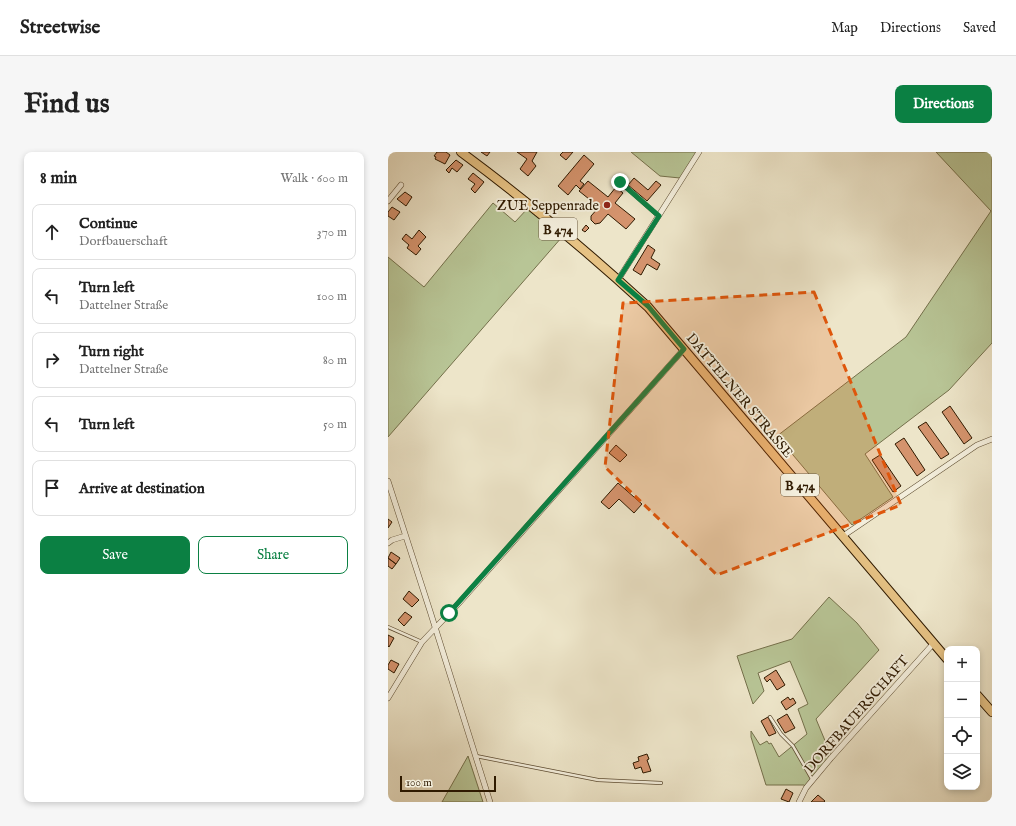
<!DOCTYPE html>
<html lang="en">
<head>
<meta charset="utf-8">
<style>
	body { margin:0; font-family:"IM FELL English",serif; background:#f6f6f6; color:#222 }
	.controls { position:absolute; right:12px; bottom:12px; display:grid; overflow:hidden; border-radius:8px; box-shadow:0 2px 6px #0003 }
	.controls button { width:36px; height:36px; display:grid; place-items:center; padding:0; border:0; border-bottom:1px solid #e0e0e0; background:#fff; color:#222; font:20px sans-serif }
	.scale { position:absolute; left:12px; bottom:10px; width:96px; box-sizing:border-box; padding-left:4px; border:2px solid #2f1a00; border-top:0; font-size:11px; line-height:14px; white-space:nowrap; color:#2f1a00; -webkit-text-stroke:3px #f3eedc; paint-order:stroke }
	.stop { position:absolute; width:12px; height:12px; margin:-9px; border:3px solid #0b8043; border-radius:50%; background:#fff }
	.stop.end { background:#0b8043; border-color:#fff; box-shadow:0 1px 4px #0008 }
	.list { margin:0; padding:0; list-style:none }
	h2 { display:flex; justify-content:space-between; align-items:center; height:52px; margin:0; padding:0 16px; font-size:17px }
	h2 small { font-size:13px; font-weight:400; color:#767676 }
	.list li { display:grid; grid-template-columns:26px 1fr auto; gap:12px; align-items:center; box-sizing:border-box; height:56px; margin:0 8px 8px; padding:0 8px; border:1px solid #e0e0e0; border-radius:8px }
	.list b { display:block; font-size:15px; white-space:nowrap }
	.list p { margin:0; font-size:13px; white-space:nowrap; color:#767676 }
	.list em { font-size:13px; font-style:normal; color:#767676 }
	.actions { display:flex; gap:8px; padding:12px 16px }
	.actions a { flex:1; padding:9px 0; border:1px solid #0b8043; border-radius:8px; text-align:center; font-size:14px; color:#0b8043 }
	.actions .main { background:#0b8043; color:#fff }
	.icon { flex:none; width:22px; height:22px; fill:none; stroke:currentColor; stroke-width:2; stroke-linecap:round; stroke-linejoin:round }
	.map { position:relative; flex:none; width:604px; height:650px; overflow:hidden; border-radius:8px }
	header { display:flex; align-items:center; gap:24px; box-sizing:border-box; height:56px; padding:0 20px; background:#fff; border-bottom:1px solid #e0e0e0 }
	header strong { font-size:19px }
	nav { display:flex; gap:22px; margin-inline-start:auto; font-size:14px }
	.intro { display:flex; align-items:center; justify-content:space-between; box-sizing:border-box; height:96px; padding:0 24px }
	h1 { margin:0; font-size:28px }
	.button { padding:10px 18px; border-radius:8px; background:#0b8043; color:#fff; font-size:14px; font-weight:700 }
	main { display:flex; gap:24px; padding:0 24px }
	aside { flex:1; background:#fff; border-radius:8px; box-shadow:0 2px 6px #0003 }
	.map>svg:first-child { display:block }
</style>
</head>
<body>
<header>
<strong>Streetwise</strong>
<nav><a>Map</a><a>Directions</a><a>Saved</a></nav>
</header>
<div class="intro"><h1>Find us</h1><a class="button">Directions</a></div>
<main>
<aside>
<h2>8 min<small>Walk · 600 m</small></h2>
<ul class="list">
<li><svg class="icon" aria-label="ahead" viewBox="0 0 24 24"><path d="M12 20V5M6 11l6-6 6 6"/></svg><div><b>Continue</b><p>Dorfbauerschaft</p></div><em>370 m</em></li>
<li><svg class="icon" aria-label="left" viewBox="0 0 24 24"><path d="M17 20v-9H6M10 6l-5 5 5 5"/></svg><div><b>Turn left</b><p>Dattelner Straße</p></div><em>100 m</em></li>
<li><svg class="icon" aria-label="right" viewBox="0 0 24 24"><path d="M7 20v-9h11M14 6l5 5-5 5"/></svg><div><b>Turn right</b><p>Dattelner Straße</p></div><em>80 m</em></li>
<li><svg class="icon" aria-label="left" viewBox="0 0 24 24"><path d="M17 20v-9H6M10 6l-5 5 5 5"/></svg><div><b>Turn left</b></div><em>50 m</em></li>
<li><svg class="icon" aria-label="arrive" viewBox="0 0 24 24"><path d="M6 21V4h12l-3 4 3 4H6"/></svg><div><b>Arrive at destination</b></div></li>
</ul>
<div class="actions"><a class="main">Save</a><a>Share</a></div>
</aside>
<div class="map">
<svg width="604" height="650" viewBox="0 0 604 650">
	<rect width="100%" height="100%" fill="#ede5c9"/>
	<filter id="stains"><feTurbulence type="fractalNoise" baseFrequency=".005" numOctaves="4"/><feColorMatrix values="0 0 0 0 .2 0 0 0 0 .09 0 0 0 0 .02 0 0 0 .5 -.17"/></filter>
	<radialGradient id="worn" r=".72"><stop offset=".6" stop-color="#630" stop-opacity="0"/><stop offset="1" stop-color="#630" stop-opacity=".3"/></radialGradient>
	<path fill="#b8c596" stroke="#74704b" d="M243,0h66l-17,26 -20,-2z
		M548,0h56v191l-43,47 -84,64 28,43 -41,28 -75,-89 129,-99 85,-126z
		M105,51l22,19 13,-14 34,29 -174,200v-180l36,30z
		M441,445l28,26 22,27 -63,69 15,36 -25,32 -2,-2h-38l-15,-48v-6l9,14 7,-4 2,3 2,-1 8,14 28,-23 -9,-25 10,-5 -18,-43 -32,12 6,18 -11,13 -16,-48 55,-17z
		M80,604l15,46h-41z"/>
	<path fill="#d4936d" stroke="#2f1a00" d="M49,0h9l4,3 -5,9 -10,-5 1,-2 -2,-1z
		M93,0h9l-3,4z
		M129,0h20l-5,9 4,5 -8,10 -8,-7 7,-10z
		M175,0h10l-7,8 -6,-5z
		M196,3l10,9 -14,17 4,3 -4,5 -4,-4 -8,10 -10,-9z
		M68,8l7,5 -6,7 -5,-4 -3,5 -3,-3z
		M85,21l11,9 -9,11 -4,-4 4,-5 -7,-5z
		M246,26l14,12 8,-9 5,4 -14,16 -19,-16z
		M200,29l20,16 8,-10 7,6 -8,10 20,16 -9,10 -18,-15 -8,9 -5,1 -4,-4v-4l8,-9 -20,-16z
		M17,40l7,5 -6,9 -9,-7z
		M4,55l8,5 -6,8 -6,-4v-4z
		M198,73l3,3 -4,4 -3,-2z
		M31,78l7,7 -8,9 3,3 -5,6 -9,-7 2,-3 -7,-6 4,-5 6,5z
		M260,93l7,5 -4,8 9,6 -3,6 -10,-6 -6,11 -8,-5z
		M562,254l22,32 -8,6 -22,-32z
		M538,270l23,32 -8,5 -23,-32z
		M516,286l21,32 -8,6 -22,-32z
		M228,293l11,10 -7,7 -11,-9z
		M492,303l21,31 -8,6 -21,-32z
		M230,331l24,21 -8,9 -15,-14 -10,10 -8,-7z
		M0,367l4,3 -4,6z
		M3,400l9,6 -4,6 -8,-6z
		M0,406l8,6 -4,5 -4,-3z
		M21,439l10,9 -7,7 -9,-8z
		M17,460l7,5 -8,9 -6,-6z
		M0,483l6,3 -5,9 -1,-1z
		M3,508l8,4 -5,9 -6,-4v-4z
		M388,518l9,15 -8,5 -7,-11 -3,3 -3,-4z
		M400,545l2,3 3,-2 3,5 -10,7 -5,-8z
		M399,562l8,14 -10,5 -8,-13z
		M380,565l8,16 -7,3 -8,-15z
		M259,602l2,5 -2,1 4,11 -8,2 -2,-6 -6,2 -2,-6 6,-2 -1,-4z
		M398,637l7,4 -4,9 -8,-3z
		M430,643l7,6 -1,1h-13z"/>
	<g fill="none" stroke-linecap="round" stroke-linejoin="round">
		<defs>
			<path id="service" d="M232,30l38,34
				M0,475l34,15
				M382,565l11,17 12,12 19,33
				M88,604l122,24 63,3"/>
			<path id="minor" d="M0,49l13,-16
				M230,128l81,-128
				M0,329l42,130 60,191
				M455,384l134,-91 15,-6
				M0,391l4,-3 13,-4
				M0,546l34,-56 37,-39 225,-254
				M411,650l7,-14 25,-30 102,-114"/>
			<path id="primary" d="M73,0c65,48 127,100 187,155l299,352
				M589,543l15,17"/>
		</defs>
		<use href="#service" stroke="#5e4d32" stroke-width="4"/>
		<use href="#minor" stroke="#5e4d32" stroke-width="6"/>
		<use href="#primary" stroke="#2f1a00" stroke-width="10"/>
		<use href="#service" stroke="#f3eedc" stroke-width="2.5"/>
		<use href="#minor" stroke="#f3eedc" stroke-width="5"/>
		<use href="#primary" stroke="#e6c284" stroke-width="8"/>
	</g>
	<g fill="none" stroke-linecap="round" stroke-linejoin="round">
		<path stroke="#0b8043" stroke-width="5" d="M61,461l235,-264 -36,-43 -30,-26 41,-64 -39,-34"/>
	</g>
	<path fill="#df560b" fill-opacity="0.2" stroke="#df560b" stroke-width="3" stroke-dasharray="8 5" stroke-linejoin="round" d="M426,140l87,213 -184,70 -112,-108 18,-164z"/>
	<circle fill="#8f2418" stroke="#f3eedc" stroke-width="1.5" cx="219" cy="53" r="4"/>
	<g text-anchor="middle" stroke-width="3.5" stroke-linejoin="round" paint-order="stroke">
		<g fill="#f3eedc" stroke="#6a5a42" stroke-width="1">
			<rect x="151" y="66" width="38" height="22" rx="3"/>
			<rect x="393" y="322" width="38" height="22" rx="3"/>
		</g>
		<g font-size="13" font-weight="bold" fill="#2f1a00">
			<text x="170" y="82">B 474</text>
			<text x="412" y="338">B 474</text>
		</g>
		<g font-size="14" fill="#2f1a00" stroke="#f3eedc" text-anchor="end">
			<text x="211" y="58">ZUE Seppenrade</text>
		</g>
		<g font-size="14" fill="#2f1a00" stroke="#f3eedc">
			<text transform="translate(352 243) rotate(50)" y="5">DATTELNER STRASSE</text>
			<text transform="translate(468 562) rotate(-49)" y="5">DORFBAUERSCHAFT</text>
		</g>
	</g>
	<rect width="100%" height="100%" filter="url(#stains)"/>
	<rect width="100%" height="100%" fill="url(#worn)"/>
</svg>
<div class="controls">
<button>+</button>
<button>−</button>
<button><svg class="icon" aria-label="locate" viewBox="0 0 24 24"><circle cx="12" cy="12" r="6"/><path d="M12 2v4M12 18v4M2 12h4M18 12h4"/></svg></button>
<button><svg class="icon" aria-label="layers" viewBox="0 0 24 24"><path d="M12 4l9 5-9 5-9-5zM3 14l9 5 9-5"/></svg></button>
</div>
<div class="scale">100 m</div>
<div class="stop" style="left:61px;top:461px"></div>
<div class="stop end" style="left:232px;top:30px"></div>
</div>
</main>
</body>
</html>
